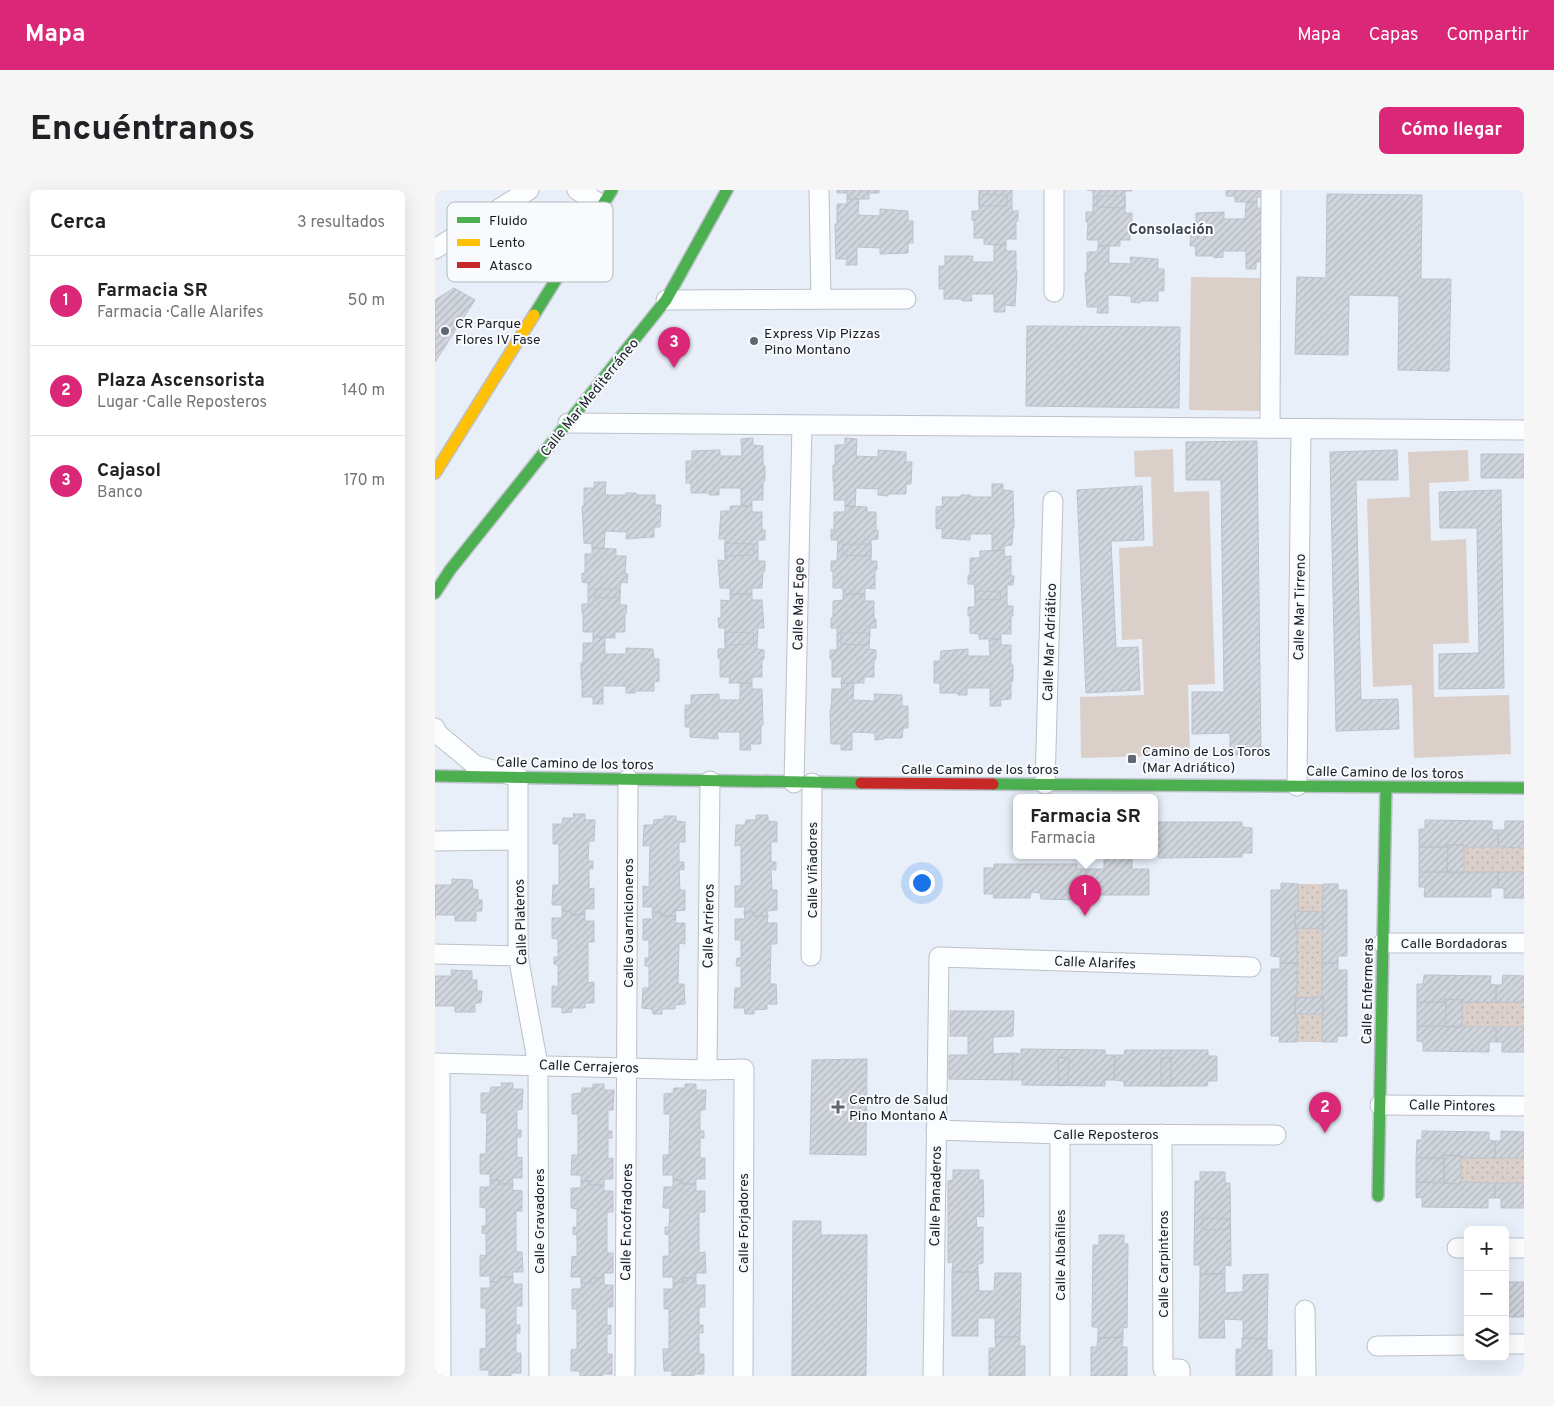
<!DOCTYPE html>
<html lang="es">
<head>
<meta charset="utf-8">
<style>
	body { margin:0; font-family:Overpass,sans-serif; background:#f6f6f6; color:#202124 }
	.controls { position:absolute; right:15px; bottom:15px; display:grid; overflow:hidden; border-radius:8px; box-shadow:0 5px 20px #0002 }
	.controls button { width:45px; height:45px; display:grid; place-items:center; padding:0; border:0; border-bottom:1px solid #e0e0e0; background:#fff; color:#202124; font:25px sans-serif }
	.you { position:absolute; left:486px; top:692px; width:18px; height:18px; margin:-12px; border:4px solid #fff; border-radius:50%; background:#1a73e8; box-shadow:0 0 0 8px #1a73e833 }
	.badge { display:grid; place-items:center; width:32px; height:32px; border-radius:50%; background:#db2777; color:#fff; font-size:16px; font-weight:700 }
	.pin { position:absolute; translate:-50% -41px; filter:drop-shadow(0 1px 2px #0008) }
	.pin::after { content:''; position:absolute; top:26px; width:18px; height:15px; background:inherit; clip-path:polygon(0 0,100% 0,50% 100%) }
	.popup { position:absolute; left:578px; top:604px; width:145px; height:65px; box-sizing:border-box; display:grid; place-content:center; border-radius:8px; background:#fff; filter:drop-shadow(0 1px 4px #0005); font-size:16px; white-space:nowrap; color:#757577 }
	.popup b { font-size:19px; color:#202124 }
	.popup::after { content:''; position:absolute; left:50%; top:100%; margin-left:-10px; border:10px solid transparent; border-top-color:#fff }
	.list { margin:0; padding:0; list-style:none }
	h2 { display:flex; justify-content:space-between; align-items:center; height:65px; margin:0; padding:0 20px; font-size:21px }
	h2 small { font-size:16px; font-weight:400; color:#757577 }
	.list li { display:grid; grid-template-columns:32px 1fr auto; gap:15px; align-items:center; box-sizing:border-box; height:90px; padding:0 20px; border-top:1px solid #e0e0e0 }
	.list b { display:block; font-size:19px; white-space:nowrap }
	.list p { margin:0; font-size:16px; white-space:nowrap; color:#757577 }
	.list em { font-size:16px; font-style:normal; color:#757577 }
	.icon { flex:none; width:28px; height:28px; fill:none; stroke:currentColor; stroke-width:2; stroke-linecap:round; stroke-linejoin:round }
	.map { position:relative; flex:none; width:1089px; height:1186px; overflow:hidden; border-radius:8px }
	header { display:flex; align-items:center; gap:30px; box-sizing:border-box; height:70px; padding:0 25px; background:#db2777; color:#fff }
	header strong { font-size:24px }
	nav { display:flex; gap:28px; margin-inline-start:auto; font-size:18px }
	.intro { display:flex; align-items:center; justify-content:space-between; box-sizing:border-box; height:120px; padding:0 30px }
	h1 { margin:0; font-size:35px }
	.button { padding:12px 22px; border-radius:8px; background:#db2777; color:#fff; font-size:18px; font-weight:700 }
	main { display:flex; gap:30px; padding:0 30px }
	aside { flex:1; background:#fff; border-radius:8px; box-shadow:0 5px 20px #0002 }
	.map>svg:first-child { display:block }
</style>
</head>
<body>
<header>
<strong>Mapa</strong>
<nav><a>Mapa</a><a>Capas</a><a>Compartir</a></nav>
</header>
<div class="intro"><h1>Encuéntranos</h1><a class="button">Cómo llegar</a></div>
<main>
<aside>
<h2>Cerca<small>3 resultados</small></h2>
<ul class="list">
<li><span class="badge">1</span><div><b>Farmacia SR</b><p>Farmacia · Calle Alarifes</p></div><em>50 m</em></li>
<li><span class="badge">2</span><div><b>Plaza Ascensorista</b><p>Lugar · Calle Reposteros</p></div><em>140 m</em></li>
<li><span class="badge">3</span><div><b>Cajasol</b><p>Banco</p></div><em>170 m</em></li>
</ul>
</aside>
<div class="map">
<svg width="1089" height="1186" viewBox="0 0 1089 1186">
	<defs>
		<pattern id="grass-dots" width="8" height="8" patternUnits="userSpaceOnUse" patternTransform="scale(1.25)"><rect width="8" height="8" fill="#dbcfca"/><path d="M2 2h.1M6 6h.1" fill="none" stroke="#bbb1ad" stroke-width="1.8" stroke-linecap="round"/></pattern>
		<pattern id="building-hatch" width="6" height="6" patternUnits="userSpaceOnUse" patternTransform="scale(1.25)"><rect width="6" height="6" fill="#d1d6de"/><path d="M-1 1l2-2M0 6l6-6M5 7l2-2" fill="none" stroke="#b3b7be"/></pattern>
	</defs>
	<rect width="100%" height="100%" fill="#e8eff9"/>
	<path fill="url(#grass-dots)" d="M1028,657l61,1v24h-61z
		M863,694h25v28h-25z
		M862,738h25v70h-25z
		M1026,812h63v25l-63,-1z
		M862,824h25v28h-25z
		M1025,968h64v25l-63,-1z"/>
	<path fill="#dbcfca" d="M756,87l72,1 -2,133 -72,-1z
		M738,259l1,43 35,-1 6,193 -27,1 2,70 -109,3 -1,-61 64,-2 -2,-56 -20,1 -3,-92 34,-2 -2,-69h-16l-1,-26z
		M1033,260l1,31 -40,2 2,58 35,-2 3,104 -36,1 1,53 75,-2 2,59 -97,4 -2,-73 -39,2 -6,-188 43,-2 -2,-45z"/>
	<path fill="url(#building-hatch)" stroke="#bdc2ca" d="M402,0h42v3h-10v6h-22v-6h-10z
		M544,0h34h-1v21h6v10h-2v18h-10v5l-12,1 -10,-1v-6h-10v-18h-2v-9h7z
		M652,0h45v1h-7v22h7v9h-2v18h-10v6h-22v-6h-11l1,-18h-2v-10h7v-21z
		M791,0h41v7h-10v5h-22v-6h-9z
		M544,4l28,1v11h-28z
		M892,4l95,1 -1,84h30l-2,92 -51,-1 1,-74 -50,-1 -1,60 -53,-1 2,-77 29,1z
		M662,6h28v12l-28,-1z
		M412,9h12l-1,16 22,1v-7l28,2v10h5v22h-5v10l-28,1v-6l-23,-1v18h-11l1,-6h-11l-1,-35h2v-20h10z
		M822,12v6h10v54h-11v7h-10v-18h-23v6l-9,1v-2h-18l-1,-10h-5l1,-22 5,-1v-10l28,-1v7h21l1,-16z
		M571,54v7h10v20h1l-2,35 -10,-1v7h-11v-18h-23l1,7h-10v-2h-18v-10h-5v-23h6v-10h28l-1,6h22v-17z
		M663,56h11v17l22,1 -1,-7 28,2v10h6v22h-6v10h-18v2l-9,-1v-6l-23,-1v18h-11l1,-6h-11l-2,-34h2v-21h10z
		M19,98l21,12 -40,62v-62z
		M592,136l153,1 -1,81 -153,-2z
		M318,248v7l10,1v20h2v15h-2v19h-11v6h-11v-18h-22v7h-10l1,-2h-19v-10h-5v-22h6v-10l28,-1v6h22l-1,-17z
		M410,248l12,1 -1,17 22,1v-7l28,2v10h6l-1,22h-5v10h-18v2l-10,-1v-6l-22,-1 -1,19 -10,-1v-6h-11v-19h-1v-16l2,1v-21h10z
		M822,251l4,313 -31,1v-22l-38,1v-42h32l-3,-212h-35v-38z
		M962,260l1,30h-42l5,220 37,-1 1,30 -63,2 -6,-279z
		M1046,264h43v24h-43z
		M159,292h12l-1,13h22l-1,-2h10v2h19v10h6l-1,22h-6v10l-28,2 1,-7 -22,-1 -1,17h-12v-4l-8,-1 -2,-37h2v-18h10z
		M557,294h11v6l10,1 1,37 -1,-1 -1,18 -8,1v4l-12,1v-17h-22v6l-28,-2v-10l-6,1v-22l7,-1 -1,-9h19v-2h10l-1,2h22z
		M707,296l2,54 -33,1 5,107 22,-1 2,43 -54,3 -9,-203z
		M1066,300l3,198 -65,1v-35l40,-1 -2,-125h-37l-1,-36z
		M295,316h22v6h10v18h3v10h-7v21h7v10h-2l-1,17h-10v6h-22v-6h-10l-2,-28 7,1v-22h-6l2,-28h9z
		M410,316l22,1v5h9v18h2v9l-7,1v21h6v9h-2v19l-10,-1v6h-22v-6h-10v-17h-2v-10h6l1,-21h-7v-11l3,1v-18h11z
		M290,353l28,1 1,11 -29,1z
		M408,354h28v12l-29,-1z
		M157,358l24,1v7h10l-1,18h3l-1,9 -6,-1 -1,7v16h7l-1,9h-1v18h-10v6l-22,-1v-5h-10v-19h-1v-9h6v-21l-6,-1v-9h3v-19h7z
		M569,360l1,7 6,-1v20h3l-1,9h-6v21h6v10h-2v18h-10v5h-22v-5l-9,-1v-17h-2v-9h7v-16l-1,-7h-6v-9l2,1v-18h10v-7z
		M160,399h25v8l-25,1z
		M540,401l26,1 -1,8 -25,-1z
		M295,404h22v6h10l2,28h-6l-1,21 7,1v9h-2v18h-10v6h-23l1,-6h-10v-19h-2v-9h7v-21h-6l-1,-10h3v-18l9,1z
		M408,404h22v7h9v18h2v9h-6l-1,21 7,1v9h-2v18h-10v6h-23l1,-6h-10v-18h-2v-9h7v-22h-6v-10h2v-17l10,-1z
		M290,442l28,1 1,11 -29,1z
		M406,443h29l-1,12 -28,-1z
		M158,447h12v17h21v-6l27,1 1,10h5v22l-5,1v9h-19v2h-9v-7h-23v18h-10v-7h-11v-18h-1v-16h2v-20h10z
		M566,449v6h10v20h2v16h-2v18l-11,1 1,6h-11v-18h-23v7h-9v-2h-18v-10h-6v-22h6l1,-10 27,-2v7h22l-1,-16z
		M305,493h12v6h10l1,36h-2v19h-11l1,6h-11v-18h-23l1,7 -28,-2v-10h-5v-22h6v-10l28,-1v6h21z
		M406,493h13l-1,17 22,1 -1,-7 28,1v11h6v22h-5l-1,10h-18v1l-9,1v-7l-23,-1v18h-11v-6h-10l-1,-34 1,-1 1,-20h10z
		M138,624h12v6h10l-1,21h-5l-1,20h5v8l-4,-1v21l5,-1v21h-9v5l-14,1v-4h-9v-6h-10l1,-20h6v-41h-6v-20h9l1,-6h11z
		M321,625h12v6l9,1v20h-6v20h5v8l-5,-1 1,21h5v20l-10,1 1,5h-15v-4h-9l1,-5h-10v-21h6v-41l-6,1 1,-21h9l1,-5h10z
		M229,626h12v5l9,1v20h-6v20h5v8l-5,-1 1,21h5v20l-10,1 1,5h-15v-4h-9l1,-5h-10v-21l6,1 1,-42 -7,1 1,-21h9l1,-5 10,-1z
		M990,630l67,1v9h6v17h-34v-2h-18v2h-27v-18h6z
		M1070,631h19v27l-26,-1v-17h7z
		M723,632h84v5l10,1v25h-10v4l-83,1v-5h-5v-25h4z
		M1011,655h18v28h-18l1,-1 1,-25h-2z
		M984,657h29l-1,25h-28z
		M669,665h28v14h17v26h-64l1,-26h18z
		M559,674h83v5h9l-1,26h-9v5l-35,-1 -1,-6 -9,-1 -1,6h-37l1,-4h-10v-26h10z
		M984,682h79v16h-7v9h-67l1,-10h-6z
		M1063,682h26v26h-20v-10h-6z
		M17,689l20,1 1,9 5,1v10h4v11h-6v10h-21v-6h-20v4v-34h17z
		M846,693l17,1v27h-3v18h2v34h-17v-6l-9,-1v-66h10z
		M888,694h15v6h9v66h-9v7h-16z
		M127,721h9v4l14,-1v7h9v21h-6v41l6,-1v21h-9v5h-13v4l-10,1v-6h-10v-21l6,1v-22l-4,-1v-7h4v-18l-6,-1v-20h10z
		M860,721l28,1v-1v18l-26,-1 -2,1z
		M217,722h9v4h15l-1,7h10v21l-6,-1 -1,41h6l1,20 -10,1v4h-13v5h-9l-1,-5 -10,-1 1,-20h6v-22h-4v-8h4v-18h-6v-21h10z
		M309,722h9v4h15l-1,7h10v21h-6l-1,40h6l1,20h-10v5l-13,1v4h-9l-1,-6h-10l1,-20h6v-22h-5l1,-8h4v-18h-6v-21h10z
		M845,773h17v34h-2v18h2v27h-18l1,-6h-9v-67h9z
		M887,773h16v7h9v66h-10v6h-15l1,-45h-1z
		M16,780l21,1v9h5v11h5l-1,12h-6v9h-20v-6h-20v-30h17z
		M989,785l67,1 -1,8 6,1v17h-34v-2l-18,-1v3h-27v-18h6z
		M1068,785l21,1v26h-28v-17h6z
		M860,807l2,1 26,-1v18l-1,-1h-25l-2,1z
		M1009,809l18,1v27h-18l1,-1 1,-24h-2z
		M982,812h29l-1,24h-28z
		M515,821h64l-1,25 -20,1v17l20,-1 -1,27 -63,-1v-24h19v-19h-18z
		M982,836l79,1v15h-7v10l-66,-1v-9l-6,-1z
		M1061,837h28v25h-22v-10h-6z
		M586,859l84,1v5h10l-1,25h-9v6l-83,-1v-5h-10l1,-27 8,1z
		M690,860h83v6h9v25h-9l-1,5h-83v-5l-10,-1 1,-25h9z
		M623,867l11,1 -1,27 -9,1z
		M726,868h10v28h-10z
		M432,869l-1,96 -56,-1 2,-94z
		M66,893h12v6h10l-1,20 -5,1v20h4v7h-4v21l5,-1v21h-10l1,6h-14v-4h-9v-6h-10v-20h6l1,-41h-6v-20h9l1,-6h11z
		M158,894h11v6h10l-1,20h-5v21h4v7h-4v21l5,-1v21h-9v6h-14v-4h-9v-6h-10l1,-20h6v-41h-6v-20l9,-1 1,-5h11z
		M250,894h11v6h10l-1,20h-5v21h4v7h-4v20h5v21h-9v5h-14v-4h-9v-5h-10v-20h6l1,-41h-6v-20l9,-1 1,-5h11z
		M987,941l67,1v8l6,1v17h-34v-2l-18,-1v3h-27l1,-18h5z
		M1066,941l23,1v26h-29v-17h6z
		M1008,965l18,1v28l-18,-1 1,-1v-24h-1z
		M981,968h28v24h-28z
		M518,980h26v10h4l1,37 -8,-1 1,12 6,-1v36l-5,1v8h-26l1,-10 -5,1v-82l5,-1z
		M765,982h25v11h5l1,83 -6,-1v9h-25v-9h-6l1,-84h5z
		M55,990h9v4h14l-1,6 10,1v20h-6v41h6l1,20h-11l1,5h-13l-1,5h-9v-6h-10v-21l6,1v-22l-4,-1v-7h4v-18l-6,-1v-20h10z
		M238,990h9v4h14v7h9v21h-6v41l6,-1 1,21h-10v5h-13v4l-10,1v-6h-10v-21h6v-21l-4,-1v-7h4l1,-19h-7l1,-21h9z
		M146,991h9v4h14v6h9v21h-6v41h6v20h-9v5h-13v5h-10v-6h-10l1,-21 5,1v-22l-4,-1v-7h4v-18l-6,-1v-20h10z
		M981,992l45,2v-2l34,1v15h-7v10l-66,-1v-10l-6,1z
		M1060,993h29v25h-23v-10h-6z
		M767,1028l28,1v10l-28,1z
		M358,1031h28v14h46l-1,141h-74z
		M664,1045h25v9h4l-1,84 -4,-1v10l-25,1v-11h-6l1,-82h6z
		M517,1082h26l1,19h15l1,-18h26l-1,64h-25v-19h-17v18h-26z
		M765,1084h25v19l18,-1v-17l25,-1 -1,65 -24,-1v-18l-19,-1 1,19h-26z
		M65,1087h13v7h9v22h-6v19h4v8h-4v20h5v20h-10v3h-22v-6h-9v-21l6,-1v-40h-5v-20h9v-6h9z
		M156,1088h13v7h9v22h-6v19l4,-1v9h-4v20h5v20h-9l-1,2h-22v-5h-9v-21l6,-1v-40h-5v-20h9v-6h10z
		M248,1088h13v7h9v22h-6v18h4v8h-4v21h5v20h-9l-1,2h-22v-5h-8l-1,-22h6v-40h-5v-20h9v-6l10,-1z
		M1070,1092h19v35h-19z
		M560,1147h25v9h5v30h-36v-28h7z
		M688,1147l-1,10h5v29h-36v-29h6l1,-9z
		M807,1148l25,1v11h5v26h-36v-27h6z"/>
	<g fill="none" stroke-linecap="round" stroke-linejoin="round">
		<defs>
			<path id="street" d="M142,0l25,15
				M384,0l2,109
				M619,0v102
				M0,59l94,-59
				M231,110l240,-1
				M133,233l956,7
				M835,238l1,-238
				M0,538l3,6 37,31 43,12v179l20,109 1,311
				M359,593l8,-358
				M610,594l8,-283
				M862,596l4,-357
				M0,651l83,-1
				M948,753h141
				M0,764l83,2
				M376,766l1,-173
				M0,873l272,7 37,-1 -1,307
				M5,873l1,313
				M272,880l3,-289
				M945,915l144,1
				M501,940l124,4 216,1
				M625,944v242
				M727,944l1,235h17v7
				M1022,1058h11
				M1070,1058h19
				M870,1120l1,66
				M1070,1154h19
				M942,1156l91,-1
				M190,1186l3,-597
				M498,1186l6,-419 312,10"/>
			<path id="fast" d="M99,125l78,-125
				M0,403l15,-23 216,-270 61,-110
				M0,586l426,7
				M558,594l531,4
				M943,1006l8,-409"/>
			<path id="slow" d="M0,283l99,-158"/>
			<path id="jam" d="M426,593l132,1"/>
		</defs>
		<use href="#street" stroke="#bbc1c8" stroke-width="21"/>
		<use href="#fast" stroke="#bbc1c8" stroke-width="14"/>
		<use href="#slow" stroke="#bbc1c8" stroke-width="14"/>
		<use href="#jam" stroke="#bbc1c8" stroke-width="14"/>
		<use href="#street" stroke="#fcfdfe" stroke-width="19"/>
		<use href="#fast" stroke="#4caf50" stroke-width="11"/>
		<use href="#slow" stroke="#ffc107" stroke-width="11"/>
		<use href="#jam" stroke="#c62828" stroke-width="11"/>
	</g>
	<g fill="#61676f" stroke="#f8fafe" stroke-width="2">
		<circle cx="10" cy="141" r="5"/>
		<circle cx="319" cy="151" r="5"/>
		<rect x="692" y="564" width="10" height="10" rx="2.5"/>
		<path d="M400.5 909.5h5v5h5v5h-5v5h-5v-5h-5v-5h5z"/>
	</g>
	<g text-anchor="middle" stroke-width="4" stroke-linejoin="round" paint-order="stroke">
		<g font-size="14" fill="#191e24" stroke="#f8fafe" text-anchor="start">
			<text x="20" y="138">CR Parque<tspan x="20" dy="16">Flores IV Fase</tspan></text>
			<text x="329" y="148">Express Vip Pizzas<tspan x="329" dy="16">Pino Montano</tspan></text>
			<text x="707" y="566">Camino de Los Toros<tspan x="707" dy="16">(Mar Adriático)</tspan></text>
			<text x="414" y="914">Centro de Salud<tspan x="414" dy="16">Pino Montano A</tspan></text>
		</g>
		<g font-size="14" fill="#191e24" stroke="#f8fafe">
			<text transform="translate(154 207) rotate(-51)" y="5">Calle Mar Mediterráneo</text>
			<text transform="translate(363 414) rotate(-89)" y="5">Calle Mar Egeo</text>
			<text transform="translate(864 417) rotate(-89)" y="5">Calle Mar Tirreno</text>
			<text transform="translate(614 452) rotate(-88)" y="5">Calle Mar Adriático</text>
			<text transform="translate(140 573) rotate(1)" y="5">Calle Camino de los toros</text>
			<text x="545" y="584">Calle Camino de los toros</text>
			<text transform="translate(950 582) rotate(1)" y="5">Calle Camino de los toros</text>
			<text transform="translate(377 680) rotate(-90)" y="5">Calle Viñadores</text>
			<text transform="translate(85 732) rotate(-92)" y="5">Calle Plateros</text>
			<text transform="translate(193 733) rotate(-90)" y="5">Calle Guarnicioneros</text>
			<text transform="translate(273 736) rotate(-89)" y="5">Calle Arrieros</text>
			<text x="1019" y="758">Calle Bordadoras</text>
			<text transform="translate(660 772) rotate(2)" y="5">Calle Alarifes</text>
			<text transform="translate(932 801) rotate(-89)" y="5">Calle Enfermeras</text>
			<text transform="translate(154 876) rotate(2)" y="5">Calle Cerrajeros</text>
			<text transform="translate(1017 915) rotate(1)" y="5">Calle Pintores</text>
			<text x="671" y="949">Calle Reposteros</text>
			<text transform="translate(500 1006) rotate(-89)" y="5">Calle Panaderos</text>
			<text transform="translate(104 1031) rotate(-90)" y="5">Calle Gravadores</text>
			<text transform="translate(191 1032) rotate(-89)" y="5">Calle Encofradores</text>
			<text transform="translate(308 1033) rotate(-90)" y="5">Calle Forjadores</text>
			<text transform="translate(625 1065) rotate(-90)" y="5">Calle Albañiles</text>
			<text transform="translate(728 1074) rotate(-90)" y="5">Calle Carpinteros</text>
		</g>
		<g font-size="15" font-weight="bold" fill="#3b4552" stroke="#f8fafe">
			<text x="736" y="44">Consolación</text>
		</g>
	</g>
	<rect x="12" y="12" width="166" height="80" rx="8" fill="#f8fafe" stroke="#b5b8bd" stroke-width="1"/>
	<rect x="22" y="27" width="23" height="6" fill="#4caf50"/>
	<rect x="22" y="49" width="23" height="7" fill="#ffc107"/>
	<rect x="22" y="72" width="23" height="6" fill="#c62828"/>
	<g font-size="14" fill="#191e24">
		<text x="54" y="35">Fluido</text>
		<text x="54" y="57">Lento</text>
		<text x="54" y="80">Atasco</text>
	</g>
</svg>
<div class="controls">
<button>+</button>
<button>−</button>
<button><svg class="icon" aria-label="layers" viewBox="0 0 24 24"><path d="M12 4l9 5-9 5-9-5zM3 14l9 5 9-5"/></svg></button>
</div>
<div class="you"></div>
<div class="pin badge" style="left:650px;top:726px">1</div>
<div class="popup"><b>Farmacia SR</b>Farmacia</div>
<div class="pin badge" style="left:890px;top:943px">2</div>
<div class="pin badge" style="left:239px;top:178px">3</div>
</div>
</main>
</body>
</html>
